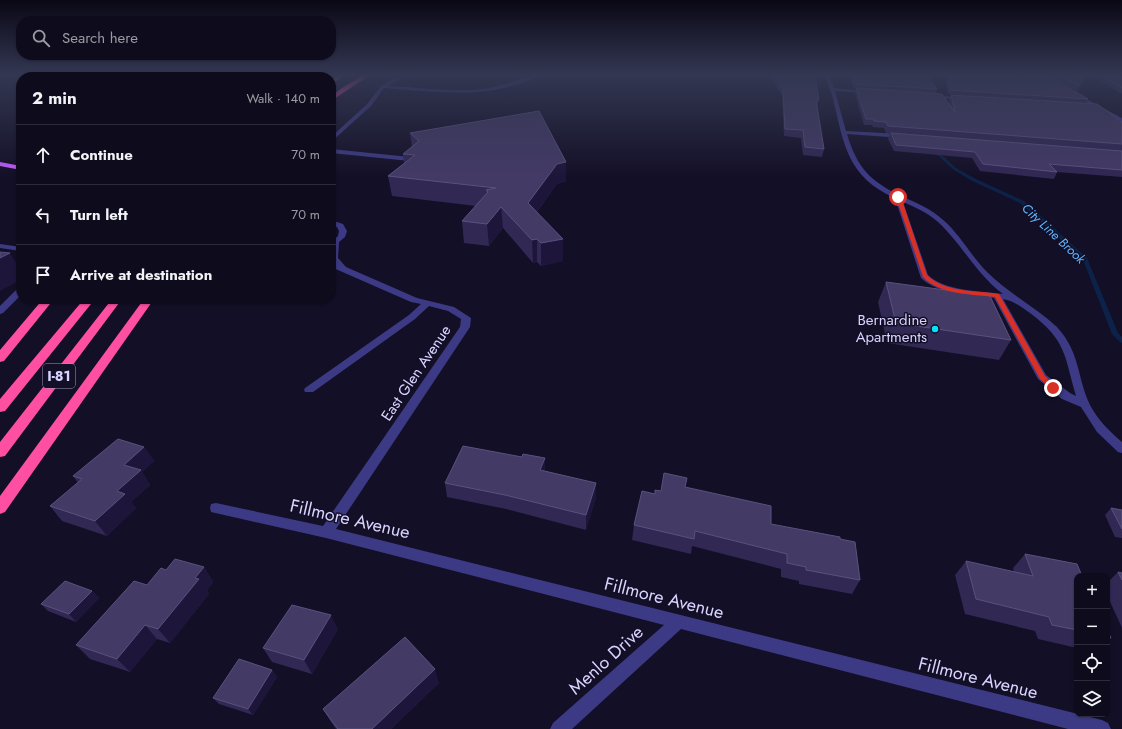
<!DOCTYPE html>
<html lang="en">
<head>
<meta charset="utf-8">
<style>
	body { margin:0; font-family:Jost,sans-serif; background:#1c1929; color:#f1f3f6 }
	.controls { position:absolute; right:12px; bottom:12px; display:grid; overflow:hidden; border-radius:8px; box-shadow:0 1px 3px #0004 }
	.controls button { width:36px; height:36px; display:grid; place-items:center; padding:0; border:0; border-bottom:1px solid #2e2b3b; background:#0e0b1c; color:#f1f3f6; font:20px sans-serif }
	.stop { position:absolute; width:12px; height:12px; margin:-9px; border:3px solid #d93025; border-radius:50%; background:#fff }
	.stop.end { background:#d93025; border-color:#fff; box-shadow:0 1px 4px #0008 }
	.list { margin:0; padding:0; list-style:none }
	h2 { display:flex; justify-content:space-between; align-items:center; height:52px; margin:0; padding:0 16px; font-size:17px }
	h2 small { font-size:13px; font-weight:400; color:#9b9ba3 }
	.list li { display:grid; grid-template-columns:26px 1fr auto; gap:12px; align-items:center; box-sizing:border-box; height:60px; padding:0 16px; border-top:1px solid #2e2b3b }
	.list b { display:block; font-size:15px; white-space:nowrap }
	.list em { font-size:13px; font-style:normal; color:#9b9ba3 }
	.icon { flex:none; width:22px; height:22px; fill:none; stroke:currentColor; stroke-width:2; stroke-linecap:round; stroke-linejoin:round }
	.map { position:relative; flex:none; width:1122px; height:729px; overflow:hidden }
	.search { position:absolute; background:#0e0b1c; box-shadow:0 1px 3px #0004; left:16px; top:16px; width:320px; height:44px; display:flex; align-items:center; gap:10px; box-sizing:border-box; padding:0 14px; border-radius:16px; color:#9b9ba3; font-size:15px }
	.panel { position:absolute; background:#0e0b1c; box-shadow:0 1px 3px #0004; left:16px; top:72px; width:320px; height:232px; border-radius:16px }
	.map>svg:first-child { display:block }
</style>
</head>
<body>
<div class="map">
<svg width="1122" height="729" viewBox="0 0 1122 729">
	<rect width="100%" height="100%" fill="#130f26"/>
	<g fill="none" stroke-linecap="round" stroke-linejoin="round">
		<path fill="#0c2248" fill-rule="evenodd" d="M932,148h2l22,20 20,11 48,22 63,57 31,75 4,4v6l-2,-1 -8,-8 -29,-74 -63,-57 -48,-22 -18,-11 -22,-20z"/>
		<path fill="#3d3a85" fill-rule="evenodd" d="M401,75h5l-18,11c32,1 64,7 96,3 18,-2 41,-14 57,-14 -7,5 -17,7 -26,10 -43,13 -86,6 -131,3l-13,18 -40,36v-5l36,-33 14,-18z
			M825,75h4l5,13 37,4 -2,1 -34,-2 11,40 57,3 3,2 -3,2 -56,-4c10,34 24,48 56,63 14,6 28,12 39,22 18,15 29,37 45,53 21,21 48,35 70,55 24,27 19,48 33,78 8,15 20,27 32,37v11l-4,-1 -21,-20 -16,-25 -19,-8 -24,-20 -44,-81c-24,-4 -55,-3 -73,-20l-26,-80c-48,-21 -51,-54 -62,-99 -2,-8 -6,-16 -8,-24zM903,202c12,5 25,11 35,20 25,23 37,51 65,72 -22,-3 -59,-3 -75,-19zM1003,299c11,2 18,8 27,14 37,28 34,42 46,83l-6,-3 -24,-18z
			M1075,93l47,25v4l-49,-27z
			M931,95l32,3 2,1 -2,1 -34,-3z
			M331,149l79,8 3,2 -3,2 -79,-8z
			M331,220l12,4 4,7 -2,6 -6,5 -1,16 8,9 71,31 37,9 17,11 -1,9 -134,202 766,191 6,3 3,6h-43l-387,-100 -109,100h-22l3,-6 111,-98 -338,-87 -115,-26 -1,-4 1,-4 5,-1 107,23 137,-199 1,-8 -13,-8 -19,-5 -14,13 -102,73h-8l-1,-2 1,-2 104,-73 12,-11 -10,-2 -80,-35v-5h2l-2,-3v-17l7,-6 1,-5 -2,-4 -6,-2z
			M0,244l21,3v4l-21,-3z
			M21,287v8l-18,18 -3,1v-8l18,-18z"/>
		<path fill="#c25bff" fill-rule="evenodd" d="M0,162l21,4v4l-21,-4z"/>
		<path fill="#ff4fa3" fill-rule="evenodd" d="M58,75h9l4,2h-9z
			M265,75h5l-1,2h-4z
			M340,75h6l-15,9v-4z
			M364,75h6l-39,26v-5l14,-10z
			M43,299h11l-50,62 -4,1v-12z
			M84,299h11l-90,112 -5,1v-13z
			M112,299h10l-117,157 -5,1v-15z
			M144,299h10l-149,213 -5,2v-18z"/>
	</g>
	<path fill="#312854" d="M759,75h56l4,25 -2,6 7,43 -2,8 -19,-2 -2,-17 -17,-2 -2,-41 -13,-19z
		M849,75h78l10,14 -2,5 -82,-6z
		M944,75h103l41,24 -3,5 37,18v55l-65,-5 -3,7 -74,-8 -8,-13 -78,-7 -6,-12 2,-6h-4l-2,-5 -11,-1 -1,-2h-8l-9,-31 1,-6 94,17 -1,-5 2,-5 56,3 -59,-4z
		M1048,75h39l-10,16z
		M1092,75h30v18h-2z
		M410,133l156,48 -9,3 -20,28 26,49 -22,5 -4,-4 -4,1 -30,-35 -14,18 -25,-3 -2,-22 14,-15 -84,-10 -4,-20 16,-13 -1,-9 9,-7z
		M886,282l125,58 -12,20 -112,-17 -9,-41z
		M144,447l10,14 -12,11 8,13 -19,17 5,6 -29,28 -45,-15 -12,-15 28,-23 -5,-7z
		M522,457l23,1v13l51,12v14l-10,33 -80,-21 -59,-12 -2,-14z
		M685,487l86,37 69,15 20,41 -8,14 -53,-10v-3l-18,-4v-8l-89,-23 -1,8 -59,-14 2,-15 21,-31 6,-3z
		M1111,508l11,2v28l-7,-1 -10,-22z
		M1025,554l52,22v72l-39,-9 -3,-8 -70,-17 -10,-39 11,-14 48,11 -1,-4z
		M204,567l9,15 -6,8 2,4 -39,49 -13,-4 -27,33 -40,-13 -14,-14 71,-60z
		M1118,572l4,1v55l-15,-33v-12z
		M92,591l7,7 -23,24 -28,-11 -7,-7z
		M338,629l-26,45 -40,-12 -9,-14z
		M1107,630l4,8 -4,3z
		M272,670l5,7 -24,38 -34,-11 -6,-6z
		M439,683l-48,46h-55l-5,-7 -8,-13z"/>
	<path fill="#1d163a" d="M1086,75h1l-10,16 2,-5z
		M566,162v19l-9,3 -29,40v-21l29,-39z
		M501,207l2,21 -14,18 -2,-22z
		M537,239v23l-4,1 -1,-23z
		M563,239v22l-22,5v-23z
		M10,253l11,18v9l-21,11v-33z
		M144,447l10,14 -12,11 8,13 -19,17 5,6 -29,28 -12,-15 22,-30 7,-26z
		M545,458v15l-5,-3z
		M596,483v14l-10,33v-15z
		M204,567l9,15 -6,8 2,4 -39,49 -12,-14 37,-51z
		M92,591l7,7 -23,24 -7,-8z
		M331,615l7,14 -26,45 -8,-14z
		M145,625l12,14 -27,33 -13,-13z
		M435,669l4,14 -48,46h-19z
		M272,670l5,7 -24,38 -5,-6z"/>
	<path fill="#433a66" stroke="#5a527e" d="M774,75h41l4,25h-3l8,49 -19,-2 -2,-17 -18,-1 -2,-40z
		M852,75h75l10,14 -83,-5z
		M947,75h100l41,24 -138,-9z
		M1058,75h28l-7,11z
		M1102,75h20v13z
		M856,88l86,6 13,18 -4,-17 146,9 25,18v22l-234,-18 -2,-4 -12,-1v-2h-8z
		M539,111l27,51 -9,2 -29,39 35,36 -22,4 -4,-4 -5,1 -31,-33 -14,17 -25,-3 26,-29 -2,-2 10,-2 -108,-12 27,-21 -12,-1 16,-13 -9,-8z
		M891,133l231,18v19l-73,-6 8,8 -74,-8 -8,-12 -79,-7z
		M0,252l10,1 -10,5z
		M886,282l104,14 21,44 -115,-17z
		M118,439l26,8 -20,18 17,5 -24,21 8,3 -30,27 -45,-15 32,-27 -9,-3z
		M463,446l59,11 1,-3 22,4 -5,12 56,13 -10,32 -81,-20 -60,-12z
		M664,473l23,5 -2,9 86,19v18l69,13v2l15,3 5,38 -54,-10v-3l-19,-4v-9l-92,-23 -1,8 -60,-14 8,-34 13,3v-4l6,1z
		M1111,508l11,2v19z
		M1025,554l52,10 5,12h-5v54l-25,-5 -3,-8 -73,-18 -10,-38 67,15z
		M175,559l29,8 -9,11 4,1 -41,50 -13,-4 -28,34 -41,-14 58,-64 13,4 14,-17 5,2z
		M1118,572l4,1v7z
		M65,581l27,10 -23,23 -28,-10z
		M292,605l39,10 -27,45 -41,-12z
		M1107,630l4,8 -4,-1z
		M405,637l30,32 -63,60h-34l-15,-20z
		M239,659l33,11 -24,39 -35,-11z"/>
	<linearGradient id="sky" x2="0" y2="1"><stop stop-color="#0a0815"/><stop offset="0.42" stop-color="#333752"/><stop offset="1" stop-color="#333752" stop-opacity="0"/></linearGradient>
	<rect width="1122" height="177" fill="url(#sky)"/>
	<path fill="#d93025" d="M898,196l3,1 26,78c18,18 49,15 72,19l46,82 11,10v3h-5l-11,-10 -45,-82c-23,-3 -55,-2 -72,-20l-27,-80z"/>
	<circle fill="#00e5ff" stroke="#130f26" stroke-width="1.5" cx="935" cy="329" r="4"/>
	<g text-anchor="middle" stroke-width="3" stroke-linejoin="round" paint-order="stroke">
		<g font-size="13" font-style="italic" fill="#62b6ff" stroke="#130f26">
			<text transform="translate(1054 233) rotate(43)" y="5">City Line Brook</text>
		</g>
		<rect fill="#130f26" stroke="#9e99be" stroke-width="1" x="43" y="364" width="32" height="24" rx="3"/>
		<g font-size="14" font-weight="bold" fill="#d9d4ff">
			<text x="59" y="381">I-81</text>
		</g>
		<g font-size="15" fill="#d9d4ff" stroke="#130f26" text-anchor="end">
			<text x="927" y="325">Bernardine<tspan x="927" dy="17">Apartments</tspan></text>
		</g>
		<g font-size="15" fill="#d9d4ff" stroke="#130f26">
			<text transform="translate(416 373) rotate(-56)" y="5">East Glen Avenue</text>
		</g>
		<g font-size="18" fill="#d9d4ff" stroke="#130f26">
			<text transform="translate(350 519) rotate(13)" y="6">Fillmore Avenue</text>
			<text transform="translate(664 598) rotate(14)" y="6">Fillmore Avenue</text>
			<text transform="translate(606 660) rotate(-42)" y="6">Menlo Drive</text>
			<text transform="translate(978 678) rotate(14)" y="6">Fillmore Avenue</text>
		</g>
	</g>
</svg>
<div class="controls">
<button>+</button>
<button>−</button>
<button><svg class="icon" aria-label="locate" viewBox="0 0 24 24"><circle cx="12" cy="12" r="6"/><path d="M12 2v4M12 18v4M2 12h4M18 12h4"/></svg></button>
<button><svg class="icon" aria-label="layers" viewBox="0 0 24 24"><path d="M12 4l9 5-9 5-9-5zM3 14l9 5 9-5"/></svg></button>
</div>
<div class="stop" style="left:898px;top:197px"></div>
<div class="stop end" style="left:1053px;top:388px"></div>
<div class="search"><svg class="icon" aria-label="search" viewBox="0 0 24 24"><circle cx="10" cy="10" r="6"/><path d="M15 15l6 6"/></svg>Search here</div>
<section class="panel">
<h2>2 min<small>Walk · 140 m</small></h2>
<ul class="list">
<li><svg class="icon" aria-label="ahead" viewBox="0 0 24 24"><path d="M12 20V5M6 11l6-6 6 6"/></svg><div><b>Continue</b></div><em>70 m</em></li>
<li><svg class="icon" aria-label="left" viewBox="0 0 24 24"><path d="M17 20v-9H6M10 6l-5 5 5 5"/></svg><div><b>Turn left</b></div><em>70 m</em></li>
<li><svg class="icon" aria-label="arrive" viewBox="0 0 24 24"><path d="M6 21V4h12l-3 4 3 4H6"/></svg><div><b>Arrive at destination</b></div></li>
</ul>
</section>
</div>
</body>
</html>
